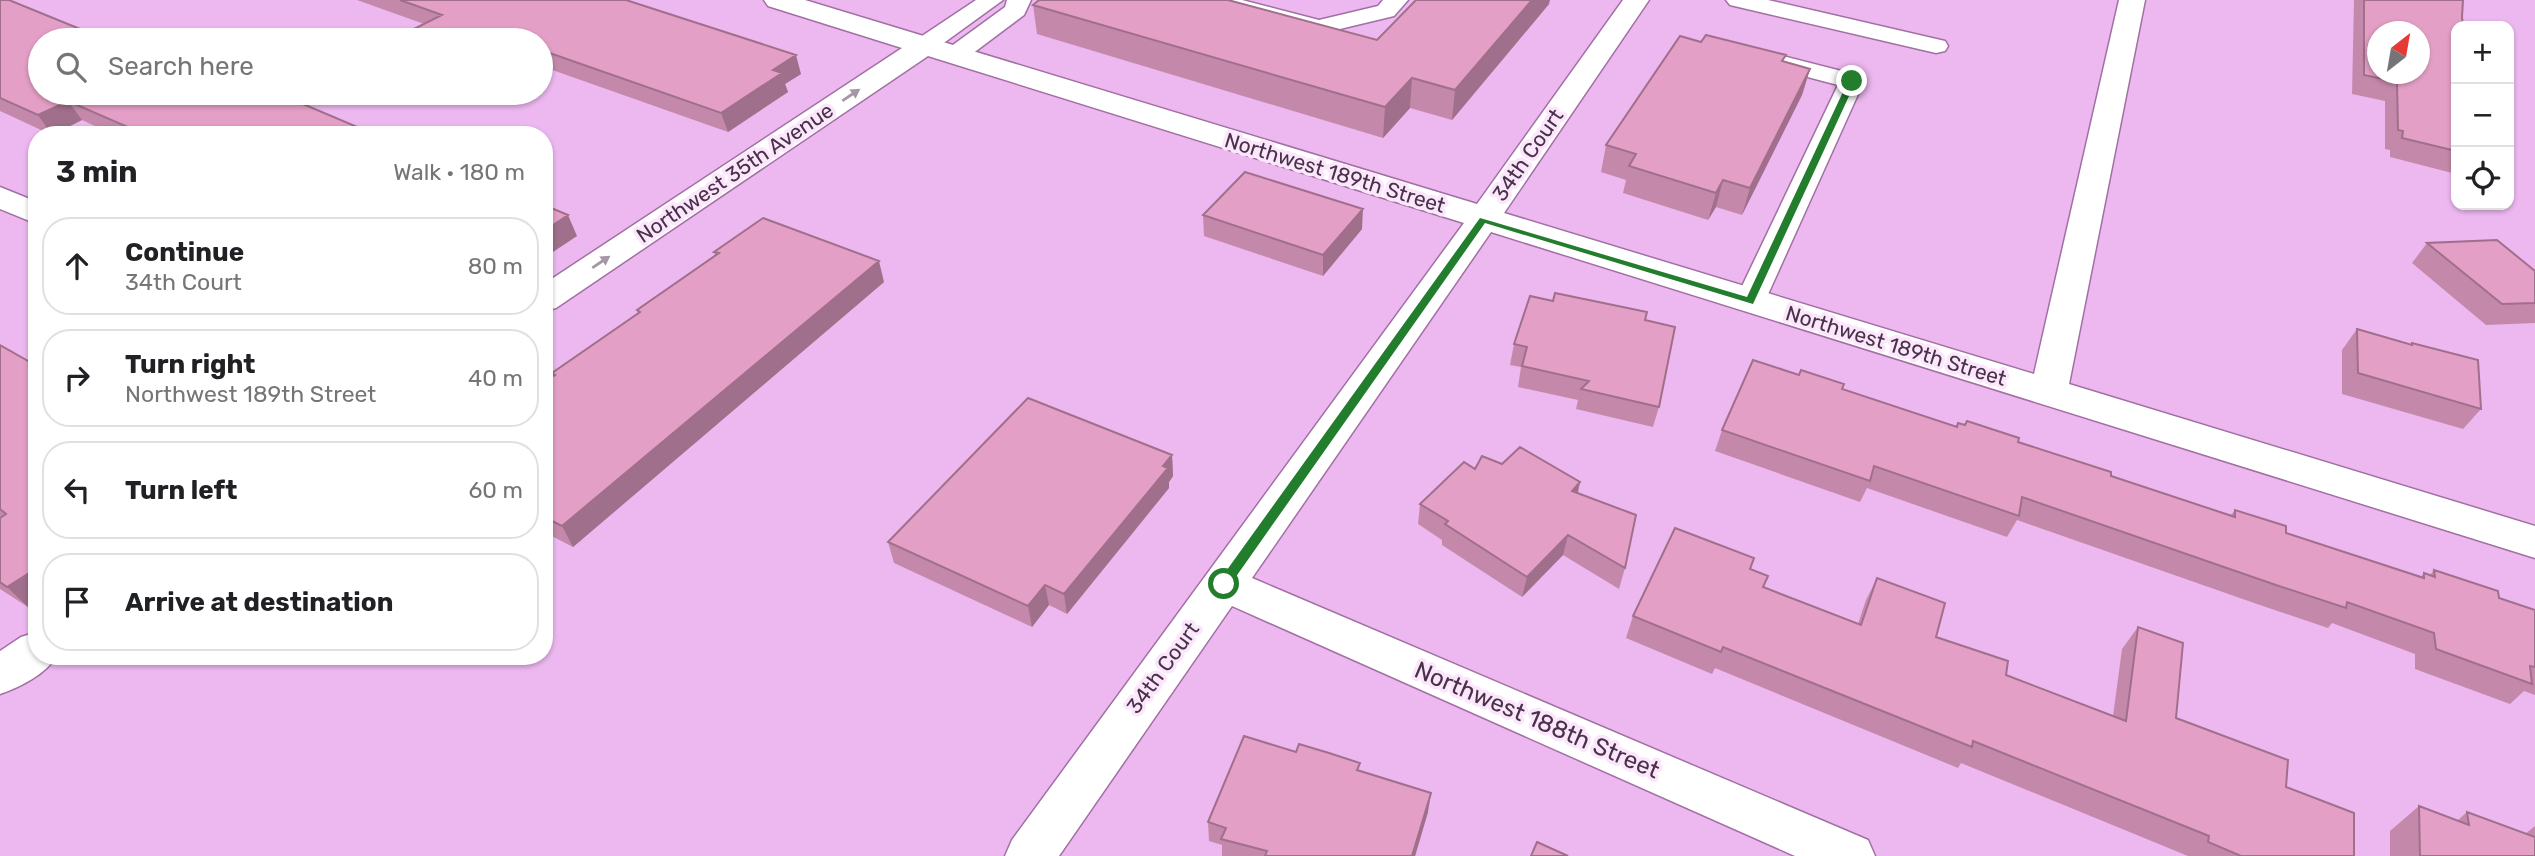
<!DOCTYPE html>
<html lang="en">
<head>
<meta charset="utf-8">
<style>
	body { margin:0; font-family:Rubik,sans-serif; background:#f2f2f2; color:#202124 }
	.controls { position:absolute; right:21px; top:21px; display:grid; overflow:hidden; border-radius:14px; box-shadow:0 2px 5px #0004 }
	.controls button { width:63px; height:63px; display:grid; place-items:center; padding:0; border:0; border-bottom:2px solid #e0e0e0; background:#fff; color:#202124; font:35px sans-serif }
	.compass { position:absolute; left:2367px; top:21px; width:63px; height:63px; border-radius:50%; background:#fff; box-shadow:0 2px 5px #0004; rotate:31deg }
	.stop { position:absolute; width:21px; height:21px; margin:-16px; border:5px solid #227d2d; border-radius:50%; background:#fff }
	.stop.end { background:#227d2d; border-color:#fff; box-shadow:0 2px 7px #0008 }
	.list { margin:0; padding:0; list-style:none }
	h2 { display:flex; justify-content:space-between; align-items:center; height:91px; margin:0; padding:0 28px; font-size:30px }
	h2 small { font-size:23px; font-weight:400; color:#757577 }
	.list li { display:grid; grid-template-columns:46px 1fr auto; gap:21px; align-items:center; box-sizing:border-box; height:98px; margin:0 14px 14px; padding:0 14px; border:2px solid #e0e0e0; border-radius:28px }
	.list b { display:block; font-size:26px; white-space:nowrap }
	.list p { margin:0; font-size:23px; white-space:nowrap; color:#757577 }
	.list em { font-size:23px; font-style:normal; color:#757577 }
	.icon { flex:none; width:38px; height:38px; fill:none; stroke:currentColor; stroke-width:2; stroke-linecap:round; stroke-linejoin:round }
	.map { position:relative; flex:none; width:2535px; height:856px; overflow:hidden }
	.search { position:absolute; background:#fff; box-shadow:0 2px 5px #0004; left:28px; top:28px; width:525px; height:77px; display:flex; align-items:center; gap:18px; box-sizing:border-box; padding:0 24px; border-radius:38px; color:#757577; font-size:26px }
	.panel { position:absolute; background:#fff; box-shadow:0 2px 5px #0004; left:28px; top:126px; width:525px; height:539px; border-radius:28px }
	.map>svg:first-child { display:block }
</style>
</head>
<body>
<div class="map">
<svg width="2535" height="856" viewBox="0 0 2535 856">
	<rect width="100%" height="100%" fill="#edb8f0"/>
	<g fill="none" stroke-linecap="round" stroke-linejoin="round">
		<defs>
			<path id="service" d="M976,0h27l-69,50 -9,2 -9,-2 -3,-5 3,-5z
				M1007,0h24l-7,15 -60,45 -9,2 -9,-2 -3,-5 3,-5 59,-43z
				M1203,0h39l77,20 59,-14 5,-6h25l-14,16 -75,18 -112,-29z
				M1726,0h42l177,41 3,5 -3,5 -9,2 -206,-48z
				M1767,52l94,24 3,5 -99,220 -4,7 -11,3 -11,-3 -4,-7 103,-216 -80,-21 -3,-5 3,-5z"/>
			<path id="minor" d="M764,0h41l672,204 146,-204h26l-145,213 530,161 85,-374h26l-76,384 466,142v32l-1044,-326 -239,346 616,262 7,16h-80l-563,-250 -173,250h-54l7,-16 452,-617 -536,-167 -372,252 -12,3v-27l358,-236 -134,-42z
				M0,187l37,15v22l-37,-15z
				M37,632v24h19c-9,18 -38,32 -56,38v-43l21,-14z"/>
		</defs>
		<use href="#service" stroke="#a170a3" stroke-width="3"/>
		<use href="#minor" stroke="#a170a3" stroke-width="3"/>
		<use href="#service" fill="#fff" fill-rule="evenodd"/>
		<use href="#minor" fill="#fff" fill-rule="evenodd"/>
	</g>
	<path fill="#c489aa" d="M0,0l40,40 336,95h-262l-32,-15 -30,15 -52,-24z
		M357,0h269l175,74 -16,10 3,8 -60,40 -187,-66v-26l-117,-16z
		M2354,0h109l-7,26v148l-66,-17v-7l-5,-1v-48l-33,-7z
		M1549,4l-97,116 -42,-12 -27,30 -346,-104 -4,-29 344,35z
		M1784,62l26,7 -8,26 -60,120 -26,-8 -8,13 -85,-27 3,-13 -25,-8 5,-27z
		M1203,215l159,14 -39,47 -119,-40z
		M2427,243l108,28v52l-49,2 -74,-62z
		M714,252l170,30 -311,265 -29,-15v-149l10,-7 -2,-3 86,-60 -1,-3 78,-54z
		M1645,321l14,86 -6,20 -77,-18 2,-9 -60,-13 3,-20 -11,-2 4,-21z
		M2357,329l54,15 1,-1 69,66 -18,20 -121,-35v-44z
		M0,345l28,262 -28,-18v-71l1,-1 -1,-1z
		M1842,389l114,38 2,-4 60,19 93,34 120,39 4,-5 51,23 135,44 3,-4 6,2 4,-5 65,28 36,12v85l-11,-4 -14,13 -95,-35v-15l-83,-31 -4,5 -71,-24 -240,-84 -10,17 -140,-49 -7,14 -145,-51 7,-21z
		M1172,455l1,21 -4,6v6l-102,126 -18,-9 -17,22 -138,-64 -6,-21z
		M1502,464l78,18 -2,11 47,75 -6,21 -56,-34 -41,42 -80,-52v-5l-24,-16 2,-20 55,-35z
		M1750,569l13,18 95,37 8,-24 11,-22 59,59 70,38 107,41 9,-67 16,-22 38,91 110,69 68,69h-166l-227,-93 -3,5 -243,-100 -3,6 -86,-36 7,-22z
		M1296,752l63,19 69,41 -13,44h-193v-11l-13,-4 -1,-19z
		M2419,806l38,15 10,-9 58,22 10,-8v30h-145v-25z"/>
	<path fill="#a06f8b" d="M1532,0h18l-1,4 -97,116 3,-30z
		M796,55l5,19 -16,10 3,8 -60,40 -7,-19 52,-43z
		M1810,69l-8,26 -60,120 8,-27z
		M1412,78l-2,30 -27,30 2,-31z
		M68,101l14,19 -30,15 -14,-20z
		M1723,180l-7,27 -8,13 8,-27z
		M1363,209l-1,20 -39,47v-21z
		M568,215l9,21 -33,22v-27z
		M879,261l5,21 -311,265 -11,-21z
		M1172,455l1,21 -4,6v6l-102,126 -3,-20z
		M1580,482l-5,21 -3,-12z
		M1568,535l-5,20 -41,42 5,-20z
		M37,568v34l-9,5 -21,-20z
		M1045,585l4,20 -17,22 -4,-21z
		M1431,793l-3,19 -13,44h-3z"/>
	<path fill="#e49fc6" stroke="#a06f8b" stroke-width="2" fill-rule="evenodd" d="M0,0h9l98,40h-67v53h227l11,4 4,-2 94,40h-230l-78,-34 -30,14 -38,-17z
		M400,0h226l170,55 -23,15 9,3 -61,40 -180,-63v-10h-149l50,-25z
		M1039,0h189l149,40 39,-40h116l-77,90 -43,-12 -27,29 -352,-102z
		M2364,0h99l-1,17 1,9h-7v125l-54,-13 1,-7 -5,-1 -1,-48 -33,-7zM2377,32h42v42h-42z
		M1706,35l80,20 -4,6 28,8 -60,119 -27,-8 -7,13 -87,-27 7,-12 -30,-9 74,-109 21,6z
		M1245,172l118,37 -40,46 -120,-40z
		M544,205l24,10 -24,16z
		M763,218l116,43 -317,265 -18,-9v-135l11,-7 -3,-2 88,-61 -3,-2 82,-57 -5,-1z
		M2497,240l38,31v32l-33,1 -75,-61z
		M1555,293l92,19 -2,8 30,7 -16,80 -78,-18 8,-8 -67,-15 5,-19 -13,-3 16,-48 23,5z
		M2357,329l55,16v-2l66,17 3,49 -123,-36z
		M0,345l37,21v202l-30,19 -7,-5v-64l6,-4 -6,-5z
		M1753,360l46,15 2,-5 43,14 -2,5 115,38 1,-4 7,2 2,-4 52,17 -1,4 93,30v4l124,41v-7l51,16v7l138,45v-5l11,4 -1,-7 64,21 1,7 36,12v57l-5,-1 2,18 -96,-35 -2,-16 -87,-31 -1,6 -73,-24 -251,-87 -3,19 -145,-50 -4,15 -148,-51z
		M1028,398l144,57 -9,11 5,2 -104,126 -19,-9 -17,21 -140,-64z
		M1520,447l60,35 -8,9 64,24 -11,53 -57,-33 -41,42 -82,-53 3,-3 -28,-17 44,-42 11,7 7,-13 20,8z
		M1675,528l79,30 -4,11 18,7 -5,11 98,38 16,-47 68,25 -9,34 72,24 -2,14 120,46 12,-94 45,16 -7,75 112,42 -2,27 68,26v43h-113l-33,-14 1,-6 -236,-95 -1,6 -249,-100 -2,5 -88,-36z
		M1244,736l52,16 3,-8 30,9 31,10 -3,7 74,23 -19,63h-147l2,-5 -46,-12 5,-11 -18,-6z
		M2419,806l50,19 -2,-13 68,25v19h-115z
		M1537,842l31,14h-37z"/>
	<defs><path id="oneway-solid" d="M-6-.8H1V-3.2L6.5 0L1 3.2V.8H-6Z" transform="scale(1.75)"/></defs>
	<g fill="#a498a4">
		<use href="#oneway-solid" transform="translate(851 95) rotate(-34)"/>
		<use href="#oneway-solid" transform="translate(601 262) rotate(-34)"/>
	</g>
	<path fill="#227d2d" d="M1849,79l7,2 -103,223 -268,-81 -257,365h-9v-7l261,-363 267,79z"/>
	<g text-anchor="middle" stroke-width="7" stroke-linejoin="round" paint-order="stroke">
		<g font-size="21" fill="#483249" stroke="#fce6fc">
			<text transform="translate(1528 155) rotate(-55)" y="7">34th Court</text>
			<text transform="translate(735 173) rotate(-34)" y="7">Northwest 35th Avenue</text>
			<text transform="translate(1335 173) rotate(17)" y="7">Northwest 189th Street</text>
			<text transform="translate(1896 346) rotate(17)" y="7">Northwest 189th Street</text>
			<text transform="translate(1163 668) rotate(-54)" y="7">34th Court</text>
		</g>
		<g font-size="24" fill="#483249" stroke="#fce6fc">
			<text transform="translate(1537 720) rotate(23)" y="8">Northwest 188th Street</text>
		</g>
	</g>
</svg>
<div class="controls">
<button>+</button>
<button>−</button>
<button><svg class="icon" aria-label="locate" viewBox="0 0 24 24"><circle cx="12" cy="12" r="6"/><path d="M12 2v4M12 18v4M2 12h4M18 12h4"/></svg></button>
</div>
<svg class="compass" viewBox="-18 -18 36 36"><path d="M0-13l5 13h-10z" fill="#e53935"/><path d="M0 13l5-13h-10z" fill="#757577"/></svg>
<div class="stop" style="left:1224px;top:584px"></div>
<div class="stop end" style="left:1852px;top:81px"></div>
<div class="search"><svg class="icon" aria-label="search" viewBox="0 0 24 24"><circle cx="10" cy="10" r="6"/><path d="M15 15l6 6"/></svg>Search here</div>
<section class="panel">
<h2>3 min<small>Walk · 180 m</small></h2>
<ul class="list">
<li><svg class="icon" aria-label="ahead" viewBox="0 0 24 24"><path d="M12 20V5M6 11l6-6 6 6"/></svg><div><b>Continue</b><p>34th Court</p></div><em>80 m</em></li>
<li><svg class="icon" aria-label="right" viewBox="0 0 24 24"><path d="M7 20v-9h11M14 6l5 5-5 5"/></svg><div><b>Turn right</b><p>Northwest 189th Street</p></div><em>40 m</em></li>
<li><svg class="icon" aria-label="left" viewBox="0 0 24 24"><path d="M17 20v-9H6M10 6l-5 5 5 5"/></svg><div><b>Turn left</b></div><em>60 m</em></li>
<li><svg class="icon" aria-label="arrive" viewBox="0 0 24 24"><path d="M6 21V4h12l-3 4 3 4H6"/></svg><div><b>Arrive at destination</b></div></li>
</ul>
</section>
</div>
</body>
</html>
